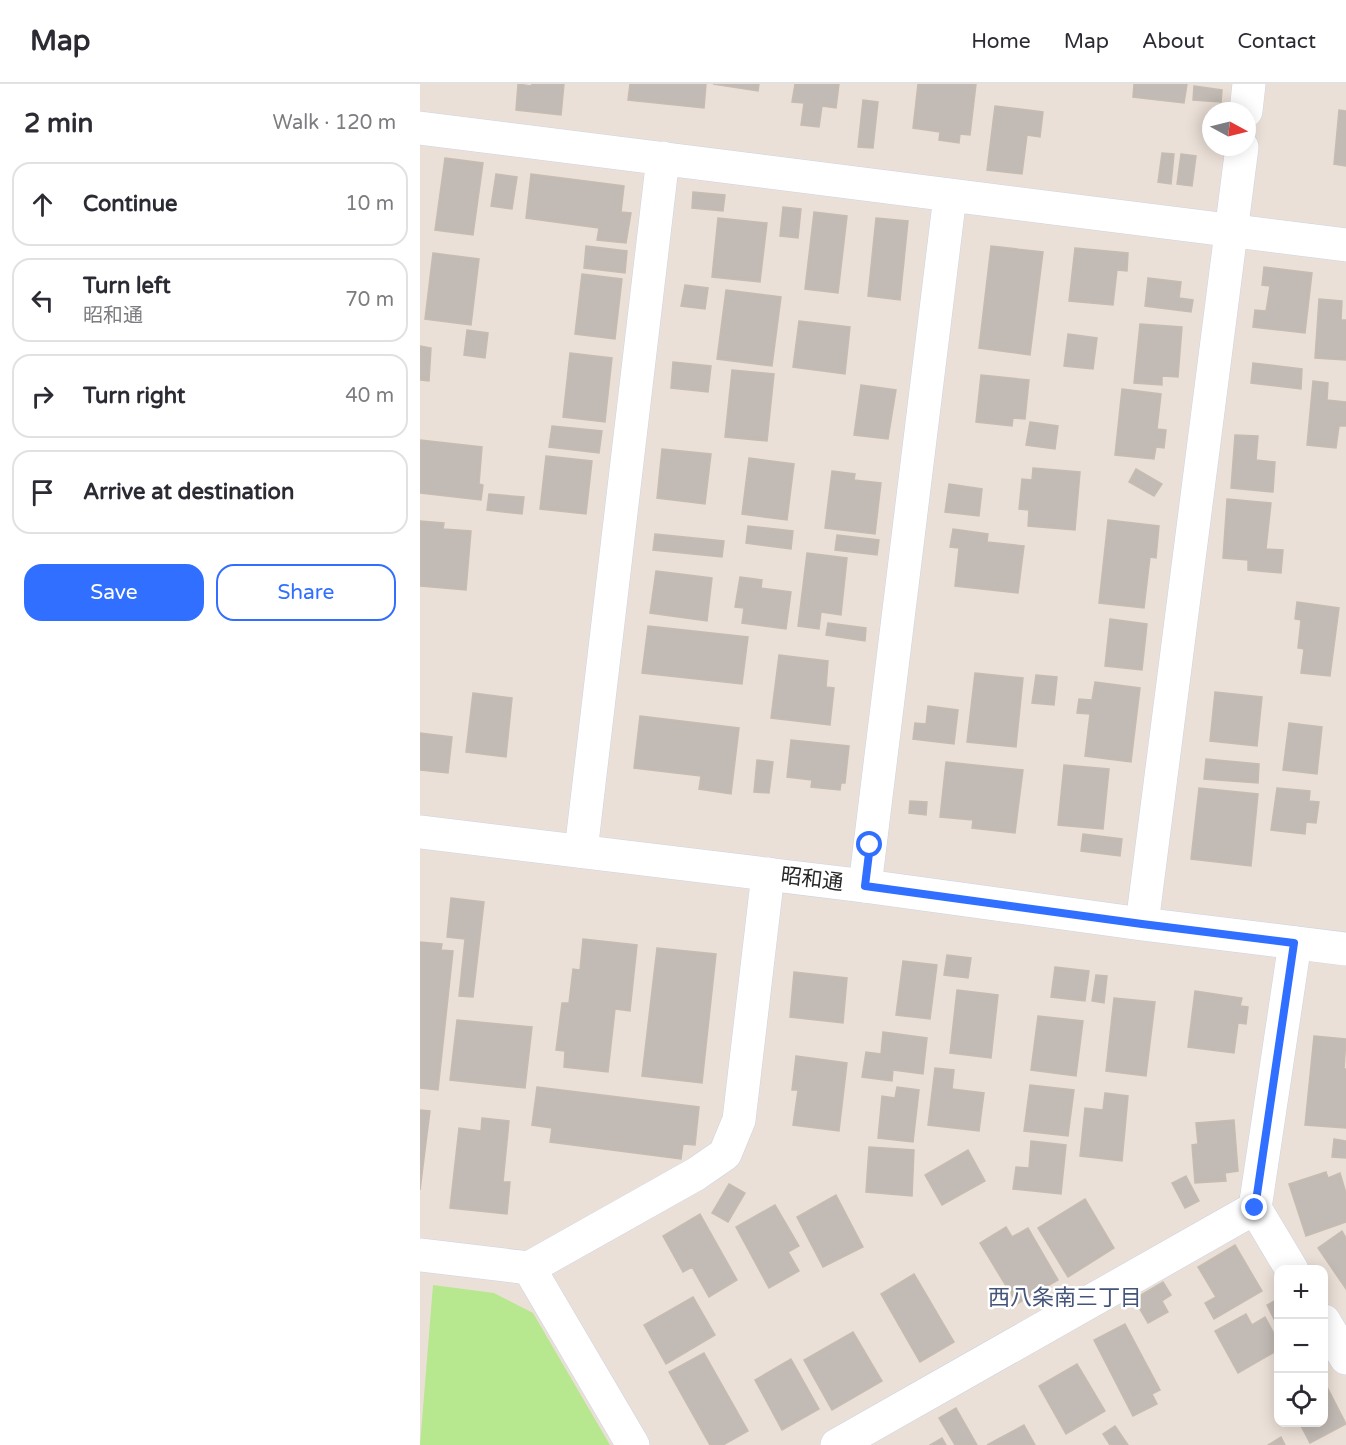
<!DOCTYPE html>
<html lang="en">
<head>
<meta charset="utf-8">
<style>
	body { margin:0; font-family:"Varela Round","Noto Sans JP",sans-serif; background:#f2f2f3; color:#2b2b33 }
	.controls { position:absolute; right:18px; bottom:18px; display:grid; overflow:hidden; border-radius:12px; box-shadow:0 3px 15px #0003 }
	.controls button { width:54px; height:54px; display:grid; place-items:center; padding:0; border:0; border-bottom:2px solid #e1e1e2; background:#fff; color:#2b2b33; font:30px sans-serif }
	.compass { position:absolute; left:782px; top:18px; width:54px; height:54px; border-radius:50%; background:#fff; box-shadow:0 3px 15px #0003; rotate:97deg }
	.stop { position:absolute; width:18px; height:18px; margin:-14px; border:4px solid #306fff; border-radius:50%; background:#fff }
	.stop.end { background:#306fff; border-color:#fff; box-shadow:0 2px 6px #0008 }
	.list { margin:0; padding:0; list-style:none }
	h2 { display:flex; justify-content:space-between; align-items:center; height:78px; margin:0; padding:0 24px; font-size:26px }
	h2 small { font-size:20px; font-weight:400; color:#7c7c81 }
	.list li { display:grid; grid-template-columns:39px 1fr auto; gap:18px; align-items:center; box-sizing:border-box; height:84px; margin:0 12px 12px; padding:0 12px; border:2px solid #e1e1e2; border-radius:18px }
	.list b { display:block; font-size:22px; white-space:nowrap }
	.list p { margin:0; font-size:20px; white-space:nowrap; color:#7c7c81 }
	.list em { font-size:20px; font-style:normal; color:#7c7c81 }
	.actions { display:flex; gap:12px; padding:18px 24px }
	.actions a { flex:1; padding:14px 0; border:2px solid #306fff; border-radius:18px; text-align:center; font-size:21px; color:#306fff }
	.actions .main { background:#306fff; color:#fff }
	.icon { flex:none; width:33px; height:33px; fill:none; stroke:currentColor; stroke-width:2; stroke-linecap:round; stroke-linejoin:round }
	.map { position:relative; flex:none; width:926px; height:1361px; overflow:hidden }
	header { display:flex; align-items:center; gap:36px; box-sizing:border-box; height:84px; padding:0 30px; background:#fff; border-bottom:2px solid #e1e1e2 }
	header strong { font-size:28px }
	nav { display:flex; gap:33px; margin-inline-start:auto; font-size:21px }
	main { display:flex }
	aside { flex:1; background:#fff }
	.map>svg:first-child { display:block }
</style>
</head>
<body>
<header>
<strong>Map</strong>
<nav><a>Home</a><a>Map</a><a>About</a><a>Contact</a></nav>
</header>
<main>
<aside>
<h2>2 min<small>Walk · 120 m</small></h2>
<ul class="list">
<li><svg class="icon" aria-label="ahead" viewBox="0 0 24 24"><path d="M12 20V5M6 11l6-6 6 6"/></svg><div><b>Continue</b></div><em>10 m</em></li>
<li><svg class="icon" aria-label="left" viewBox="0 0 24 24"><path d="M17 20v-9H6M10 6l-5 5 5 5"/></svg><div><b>Turn left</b><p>昭和通</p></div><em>70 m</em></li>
<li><svg class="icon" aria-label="right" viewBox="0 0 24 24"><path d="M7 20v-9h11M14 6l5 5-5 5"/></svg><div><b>Turn right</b></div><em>40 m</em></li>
<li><svg class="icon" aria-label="arrive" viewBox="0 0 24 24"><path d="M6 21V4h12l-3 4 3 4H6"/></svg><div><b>Arrive at destination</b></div></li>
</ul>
<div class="actions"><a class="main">Save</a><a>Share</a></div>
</aside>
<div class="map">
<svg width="926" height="1361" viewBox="0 0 926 1361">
	<rect width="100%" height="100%" fill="#ebe0d7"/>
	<path fill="#b7e78e" d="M13,1201l61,8 39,20 77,132h-190z"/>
	<path fill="#c2bab4" stroke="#c6bcb1" stroke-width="1.5" d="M98,0l13,2 1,-2h32l-3,31 -45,-5z
		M210,0h76l-2,24 -76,-8z
		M293,0h46l-1,7z
		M375,0h44l-3,24 -14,-2 -3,21 -18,-2 3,-22 -12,-1z
		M498,0h58l-6,51 -10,-1 -1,9 -20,-3 1,-8 -27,-4z
		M714,0h53l-3,19 -51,-6z
		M774,2l28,4 -1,12 -28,-2z
		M443,16l15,2 -5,46 -15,-1z
		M575,22l48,6 -3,25 -13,-2 -5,39 -35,-4z
		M919,26l7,1v55l-12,-2z
		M742,69l12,1 -3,30 -13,-2z
		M761,70l15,2 -4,30 -15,-2z
		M25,74l38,5 -10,72 -38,-5z
		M76,90l21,3 -5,32 -21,-3z
		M111,90l93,12 -3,26 10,1 -5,30 -29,-3 2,-12 -73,-10z
		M273,108l32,3 -2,16 -31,-3z
		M363,123l18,2 -3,29 -18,-2z
		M394,128l33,4 -9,77 -33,-4z
		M298,134l49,5 -7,59 -48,-5z
		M456,134l32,3 -8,79 -32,-4z
		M166,162l41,5 -2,22 -41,-5z
		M571,162l52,6 -13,103 -51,-7z
		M655,164l53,5 -1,18 -10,-1 -4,35 -44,-4z
		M13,169l46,6 -8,66 -46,-6z
		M844,183l48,6 -7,60 -52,-6 2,-17 11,1 4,-25 -8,-1z
		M162,190l40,5 -7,60 -40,-5z
		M728,194l33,4 -2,16 14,2 -2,12 -46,-6z
		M265,201l23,3 -3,21 -24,-3z
		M306,206l55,7 -9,69 -55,-7z
		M899,215l23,2 -1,19h5v40l-31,-2z
		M379,237l51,6 -5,47 -52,-7z
		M720,240l42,3 -4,50 -16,-1v9l-28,-2z
		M47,246l21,3 -3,25 -21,-3z
		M648,250l29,4 -4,31 -29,-3z
		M0,262l11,2 -2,33 -9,-1z
		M150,269l42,5 -7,64 -42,-5z
		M253,278l38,4 -3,26 -37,-4z
		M833,279l49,6 -1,20 -50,-6z
		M312,286l42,4 -7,67 -42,-4z
		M561,291l48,5 -4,39 -12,-1 -1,8 -36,-4z
		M893,297l15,2 -1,17 19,2v24h-7l-3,22 -29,-3z
		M441,301l35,5 -8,49 -34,-4z
		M702,305l39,5 -4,35 9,1 -2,18 -8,-1 -2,12 -39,-4z
		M610,338l28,4 -3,23 -29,-4z
		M132,342l50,5 -3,22 -50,-6z
		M815,351l23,1 -2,24 19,2 -2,30 -42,-4z
		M0,356l62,7 -3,37 4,1 -2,15 -61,-7z
		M242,365l49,5 -6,50 -48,-6z
		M126,372l46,5 -6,53 -46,-5z
		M329,374l45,6 -7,56 -45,-6z
		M613,384l47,4 -5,58 -47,-4 1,-16 -10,-1 3,-30 10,1z
		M716,385l26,15 -8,12 -25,-14z
		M412,387l23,3 -1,6 27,3 -6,51 -50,-6z
		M529,400l33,5 -3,27 -34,-4z
		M69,410l35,3 -2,17 -35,-4z
		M807,415l44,4 -5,46 17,1 -2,23 -33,-3v-10l-25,-2z
		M688,436l51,6 -3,32 -6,-1 -6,51 -45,-5z
		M0,437l24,2 -1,6 28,2 -5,59 -46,-4z
		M328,442l45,5 -2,18 -45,-6z
		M533,445l35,5 -1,8 37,4 -6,47 -63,-7 4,-38 -9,-1z
		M235,450l69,7 -2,16 -69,-7z
		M417,451l42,5 -2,15 -42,-5z
		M387,469l40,5 -6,57 -20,-3 -2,17 -21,-3z
		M236,487l56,7 -5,43 -57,-8z
		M320,493l22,3 -1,8 30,4 -5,37 -44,-6 2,-15 -9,-1z
		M877,518l42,6 -9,68 -29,-3 3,-24 -6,-1 3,-28 -6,-1z
		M690,535l37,5 -5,46 -37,-4z
		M408,539l38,5 -1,13 -39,-6z
		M228,542l100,11 -6,47 -100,-11z
		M359,571l49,6 -2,26 8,1 -4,37 -59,-7z
		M555,589l48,5 -7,69 -49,-5z
		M616,591l21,2 -3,28 -22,-2z
		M675,598l45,6 -9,74 -46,-6 5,-42 -13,-1 2,-14 13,1z
		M795,608l47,5 -5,49 -47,-5z
		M53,609l39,5 -6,59 -40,-5z
		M508,622l30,4 -4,34 -41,-5 2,-16 11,1z
		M220,632l99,12 -8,66 -32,-5 2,-13 -67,-8z
		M869,639l33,4 -5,47 -34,-4z
		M0,649l32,4 -4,36 -28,-3z
		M371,656l58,6 -4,37h-4l-1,7 -29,-3 1,-7 -25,-3z
		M786,675l53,5 -1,19 -54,-4z
		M337,676l16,2 -4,31 -15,-1z
		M526,678l77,8 -8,63 -43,-5 1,-8 -33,-3z
		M644,681l45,4 -6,60 -45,-4z
		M779,704l59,6 -7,72 -60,-7z
		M857,704l33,3 -1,10 10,1 -3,21 -10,-1 -1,12 -34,-4z
		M490,717l17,1 -1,13 -17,-2z
		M663,750l39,5 -2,17 -39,-5z
		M31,814l33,4 -11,95 -14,-1 6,-57 -18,-2z
		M163,855l54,6 -7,66 -15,-2 -7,63 -44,-5 1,-16 -9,-1 6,-47h7l4,-34 7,1z
		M0,858l22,2 -1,6 12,1 -15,139 -18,-2z
		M237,864l59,6 -14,129 -60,-7z
		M527,871l24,3 -3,20 -24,-3z
		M483,877l34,4 -7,54 -34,-4z
		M635,883l34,4 -4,30 -34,-4z
		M374,888l53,6 -4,45 -53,-6z
		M676,891l11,1 -3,27 -12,-2z
		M537,906l41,5 -7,63 -41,-5z
		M775,907l47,7 -2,8 8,1 -2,17 -8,-1 -4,30 -46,-6z
		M694,914l41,4 -9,74 -40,-5z
		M618,932l45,5 -7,55 -45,-6z
		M37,936l75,7 -7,61 -75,-8z
		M463,948l44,6 -4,36 -30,-4 -1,11 -30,-4 4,-25 15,2z
		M894,952l32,3 -2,30h2v59l-41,-3z
		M376,972l51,7 -8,68 -46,-6 5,-35h-6z
		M515,984l19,2 -2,19 32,4 -5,38 -51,-6z
		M610,1001l44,5 -6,46 -44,-5z
		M117,1003l162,20 -4,38 -12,-1 -2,15 -131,-17 2,-14 -20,-3z
		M477,1003l22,3 -6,52 -35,-4 4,-42 13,2z
		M685,1009l23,3 -6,65 -42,-5 5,-48 18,2z
		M0,1026l10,1 -10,79z
		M62,1034l27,3 -6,61h7l-3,32 -57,-6 9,-80 22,3z
		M814,1036l4,51 -13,2 1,8 -31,2 -3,-38 6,-1 -2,-21z
		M914,1055l12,2v17l-14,-1z
		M611,1057l35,4 -5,49 -48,-5 3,-22 13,1z
		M449,1063l45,3 -2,46 -46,-4z
		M548,1066l17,31 -43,24 -17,-30z
		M906,1088l2,6 12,-5 6,20v29l-40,14 -17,-52z
		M766,1092l13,25 -14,7 -13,-25z
		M309,1100l16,9 -17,29 -16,-9z
		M416,1111l27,52 -40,20 -26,-50z
		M665,1115l29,49 -46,29 -30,-49z
		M355,1121l24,41 -11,6 11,19 -30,17 -33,-61z
		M280,1130l37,66 -28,17 -17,-30 -9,5 -20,-36z
		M586,1143l6,10 16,-9 30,52 -41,24 -37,-61z
		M922,1147l4,7v51l-28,-41z
		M815,1161l27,46 -48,28 -9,-16 11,-6 -18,-30z
		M494,1190l40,68 -34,20 -39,-68z
		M743,1198l8,13 -9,6 6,11 -20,11 -14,-24z
		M273,1213l22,38 -49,29 -22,-39z
		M858,1215v28l-11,-22z
		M826,1230l6,11 13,-8 13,24v9l-40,23 -23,-42z
		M705,1240l35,66 -8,4 5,10 -24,12 -39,-76z
		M433,1248l29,49 -50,29 -28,-50z
		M284,1269l44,78 -25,14h-13l-41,-73z
		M371,1275l28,50 -37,21 -27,-50z
		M657,1280l28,47 -39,23 -27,-48z
		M904,1297l22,43 -36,19 -11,-21h25z
		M536,1324l21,37h-22l-16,-27z
		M604,1341l11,20h-48z
		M695,1342l13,19h-18l-7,-11z
		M861,1353l4,8h-17z
		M522,1354l4,7h-16z"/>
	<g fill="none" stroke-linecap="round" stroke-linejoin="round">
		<defs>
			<path id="street" d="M0,44l926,117
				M161,767l82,-693
				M445,802l85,-690
				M0,1171l109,13 167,-94 29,-20 14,-34 29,-246
				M109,1184l104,177
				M872,1186l-37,-62 40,-265
				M904,1237l22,37
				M417,1361l418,-237"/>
			<path id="secondary" d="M826,27l3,-27
				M0,748l445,54 277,38 204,25
				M722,840l100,-777"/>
		</defs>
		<use href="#street" stroke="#ccd3e2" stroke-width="34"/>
		<use href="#secondary" stroke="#ccd3e2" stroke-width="34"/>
		<use href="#street" stroke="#fff" stroke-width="33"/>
		<use href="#secondary" stroke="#fff" stroke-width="33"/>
	</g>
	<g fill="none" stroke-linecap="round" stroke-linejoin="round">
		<path stroke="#306fff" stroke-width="8" d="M450,761l-5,41 277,38 152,19 -39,265"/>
	</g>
	<g text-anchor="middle" stroke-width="5" stroke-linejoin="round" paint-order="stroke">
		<g font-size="21" fill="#272727" stroke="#fff">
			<text transform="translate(392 795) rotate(7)" y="7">昭和通</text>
		</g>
		<g font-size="22" fill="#45557a" stroke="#fff">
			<text x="645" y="1221">西八条南三丁目</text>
		</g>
	</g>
</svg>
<div class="controls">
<button>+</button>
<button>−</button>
<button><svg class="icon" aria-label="locate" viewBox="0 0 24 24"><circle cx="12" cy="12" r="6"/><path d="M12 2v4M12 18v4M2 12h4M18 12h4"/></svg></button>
</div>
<svg class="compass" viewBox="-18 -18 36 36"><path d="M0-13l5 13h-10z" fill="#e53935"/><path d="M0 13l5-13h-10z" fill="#7c7c81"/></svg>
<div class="stop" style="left:450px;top:761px"></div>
<div class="stop end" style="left:835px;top:1124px"></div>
</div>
</main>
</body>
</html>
